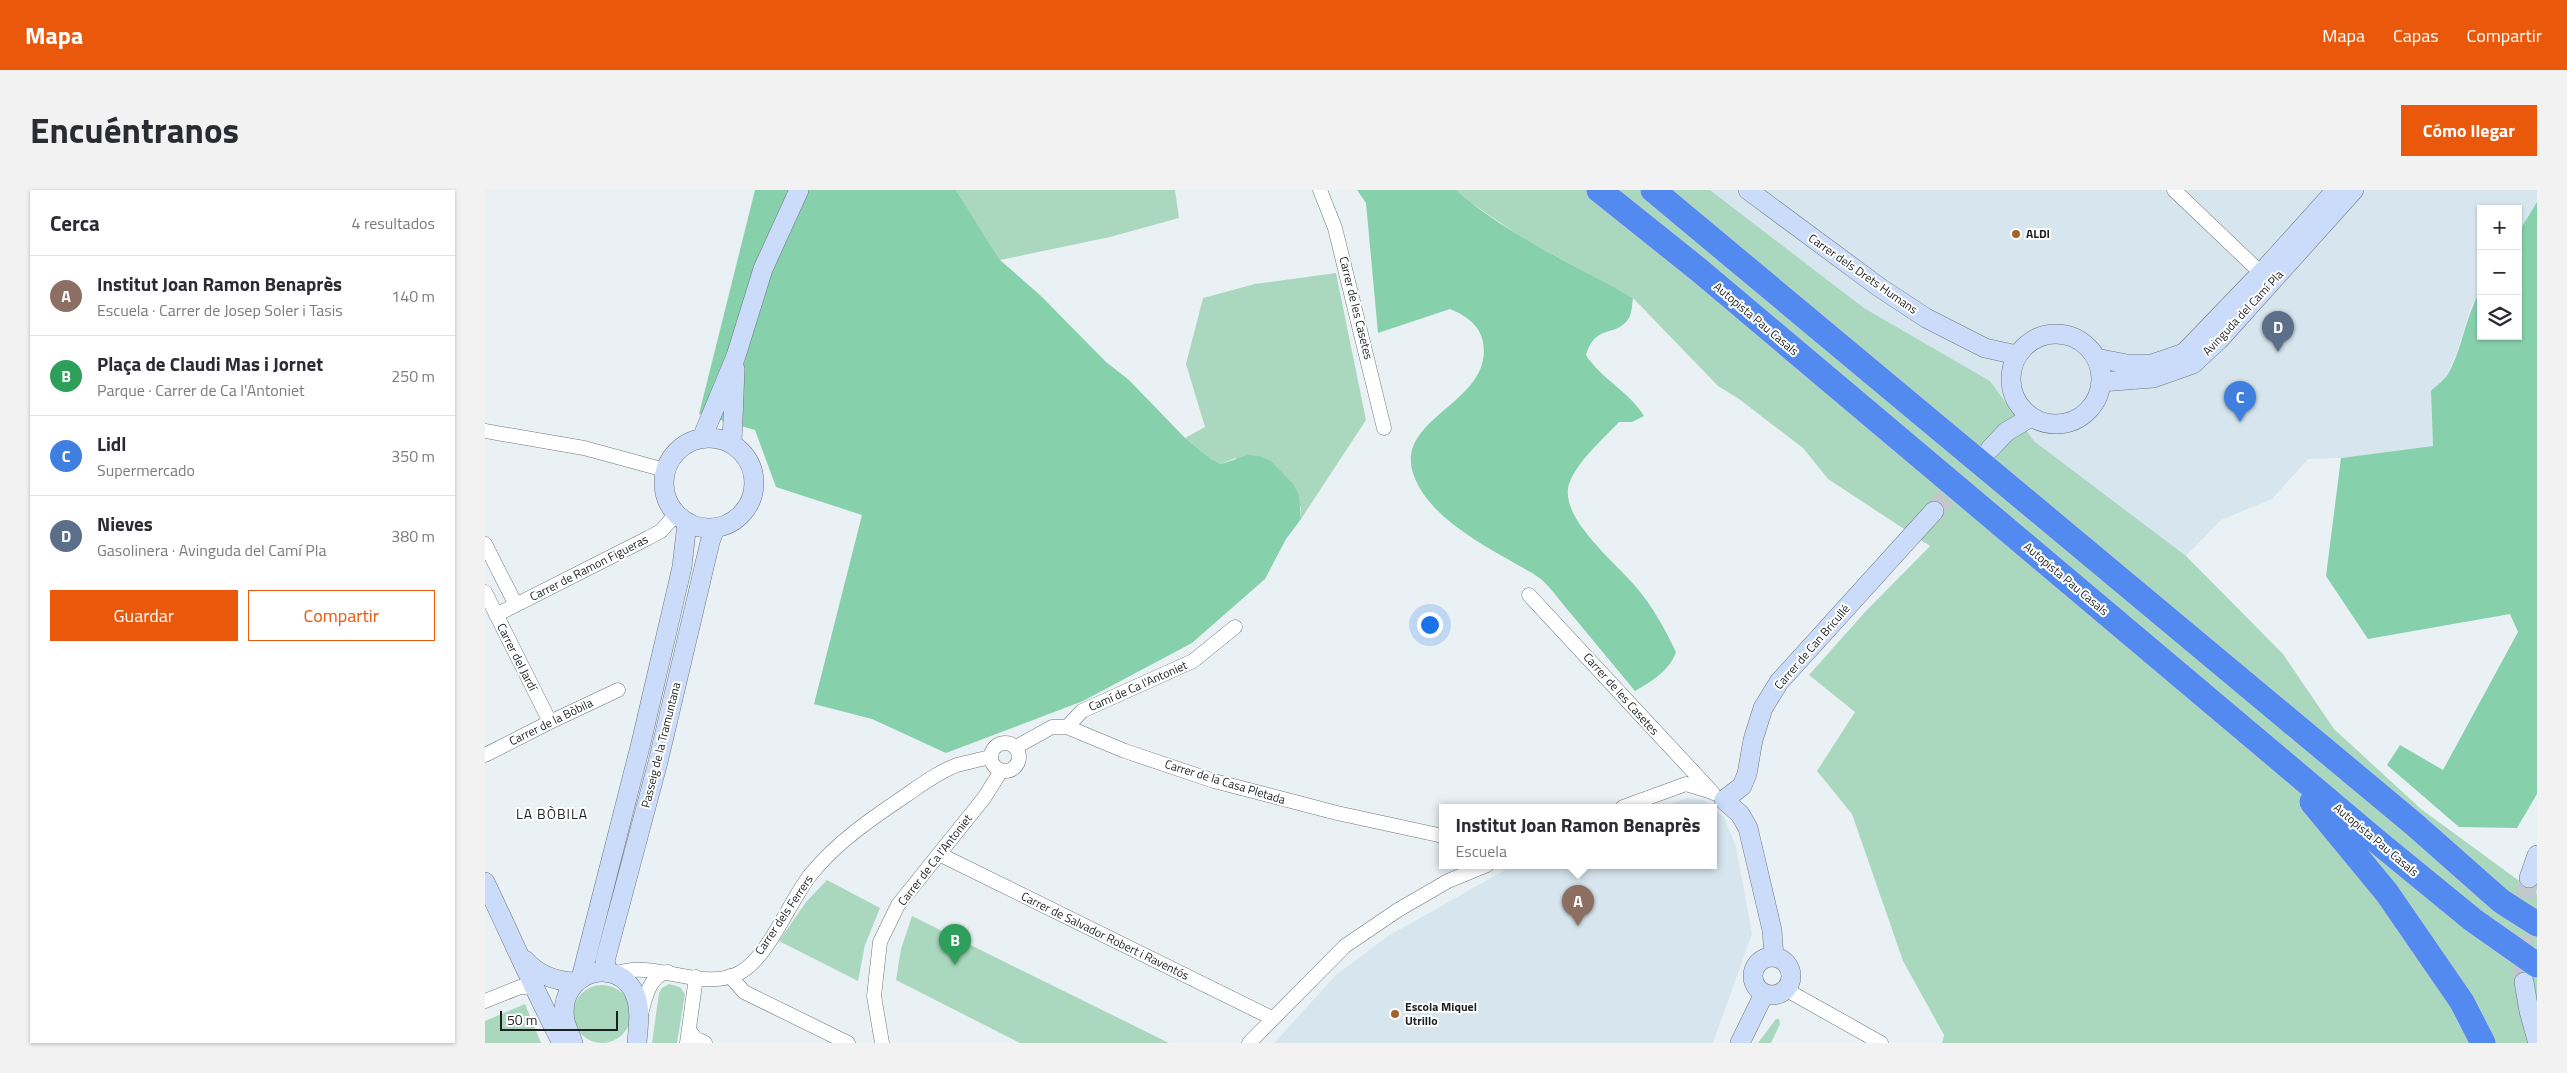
<!DOCTYPE html>
<html lang="es">
<head>
<meta charset="utf-8">
<style>
	body { margin:0; font-family:"Titillium Web",sans-serif; background:#f2f2f3; color:#2b2b33 }
	.controls { position:absolute; right:15px; top:15px; display:grid; overflow:hidden; border-radius:0px; box-shadow:0 1px 4px #0004 }
	.controls button { width:45px; height:45px; display:grid; place-items:center; padding:0; border:0; border-bottom:1px solid #e1e1e2; background:#fff; color:#2b2b33; font:25px sans-serif }
	.scale { position:absolute; left:15px; bottom:12px; width:118px; box-sizing:border-box; padding-left:5px; border:2px solid #1e2122; border-top:0; font-size:14px; line-height:18px; white-space:nowrap; color:#1e2122; -webkit-text-stroke:4px #fff; paint-order:stroke }
	.you { position:absolute; left:944px; top:434px; width:18px; height:18px; margin:-12px; border:4px solid #fff; border-radius:50%; background:#1a73e8; box-shadow:0 0 0 8px #1a73e833 }
	.badge { display:grid; place-items:center; width:32px; height:32px; border-radius:50%; background:#ea580c; color:#fff; font-size:16px; font-weight:700 }
	.pin { position:absolute; translate:-50% -41px; filter:drop-shadow(0 1px 2px #0008) }
	.pin::after { content:''; position:absolute; top:26px; width:18px; height:15px; background:inherit; clip-path:polygon(0 0,100% 0,50% 100%) }
	.popup { position:absolute; left:954px; top:614px; width:278px; height:65px; box-sizing:border-box; display:grid; place-content:center; border-radius:0px; background:#fff; filter:drop-shadow(0 1px 4px #0005); font-size:16px; white-space:nowrap; color:#7c7c81 }
	.popup b { font-size:19px; color:#2b2b33 }
	.popup::after { content:''; position:absolute; left:50%; top:100%; margin-left:-10px; border:10px solid transparent; border-top-color:#fff }
	.list { margin:0; padding:0; list-style:none }
	h2 { display:flex; justify-content:space-between; align-items:center; height:65px; margin:0; padding:0 20px; font-size:21px }
	h2 small { font-size:16px; font-weight:400; color:#7c7c81 }
	.list li { display:grid; grid-template-columns:32px 1fr auto; gap:15px; align-items:center; box-sizing:border-box; height:80px; padding:0 20px; border-top:1px solid #e1e1e2 }
	.list b { display:block; font-size:19px; white-space:nowrap }
	.list p { margin:0; font-size:16px; white-space:nowrap; color:#7c7c81 }
	.list em { font-size:16px; font-style:normal; color:#7c7c81 }
	.actions { display:flex; gap:10px; padding:15px 20px }
	.actions a { flex:1; padding:11px 0; border:1px solid #ea580c; border-radius:0px; text-align:center; font-size:18px; color:#ea580c }
	.actions .main { background:#ea580c; color:#fff }
	.icon { flex:none; width:28px; height:28px; fill:none; stroke:currentColor; stroke-width:2; stroke-linecap:round; stroke-linejoin:round }
	.map { position:relative; flex:none; width:2052px; height:853px; overflow:hidden; border-radius:0px }
	header { display:flex; align-items:center; gap:30px; box-sizing:border-box; height:70px; padding:0 25px; background:#ea580c; color:#fff }
	header strong { font-size:24px }
	nav { display:flex; gap:28px; margin-inline-start:auto; font-size:18px }
	.intro { display:flex; align-items:center; justify-content:space-between; box-sizing:border-box; height:120px; padding:0 30px }
	h1 { margin:0; font-size:35px }
	.button { padding:12px 22px; border-radius:0px; background:#ea580c; color:#fff; font-size:18px; font-weight:700 }
	main { display:flex; gap:30px; padding:0 30px }
	aside { flex:1; background:#fff; border-radius:0px; box-shadow:0 1px 4px #0004 }
	.map>svg:first-child { display:block }
</style>
</head>
<body>
<header>
<strong>Mapa</strong>
<nav><a>Mapa</a><a>Capas</a><a>Compartir</a></nav>
</header>
<div class="intro"><h1>Encuéntranos</h1><a class="button">Cómo llegar</a></div>
<main>
<aside>
<h2>Cerca<small>4 resultados</small></h2>
<ul class="list">
<li><span class="badge" style="background:#8d6e63">A</span><div><b>Institut Joan Ramon Benaprès</b><p>Escuela · Carrer de Josep Soler i Tasis</p></div><em>140 m</em></li>
<li><span class="badge" style="background:#2e9e5b">B</span><div><b>Plaça de Claudi Mas i Jornet</b><p>Parque · Carrer de Ca l'Antoniet</p></div><em>250 m</em></li>
<li><span class="badge" style="background:#3f7fe0">C</span><div><b>Lidl</b><p>Supermercado</p></div><em>350 m</em></li>
<li><span class="badge" style="background:#5c6f8a">D</span><div><b>Nieves</b><p>Gasolinera · Avinguda del Camí Pla</p></div><em>380 m</em></li>
</ul>
<div class="actions"><a class="main">Guardar</a><a>Compartir</a></div>
</aside>
<div class="map">
<svg width="2052" height="853" viewBox="0 0 2052 853">
	<rect width="100%" height="100%" fill="#eaf1f5"/>
	<path fill="#d7e6ee" d="M1225,0h827v12l-19,31v-24h-37v81l-10,17 -14,46 -10,22 -16,16 2,55 -92,12 -33,1 -36,40 -51,21 -35,36 -152,-115 -44,-60 -126,-73z
		M1202,608l17,2 8,7h-50z
		M1228,618l11,9 12,30 16,87 -39,109h-439l62,-68 52,-39 126,-71h199z"/>
	<path fill="#aad8bf" d="M471,0h219l4,28 -69,19 -110,23z
		M971,0h254l154,118 126,73 44,60 152,115 97,98 51,75 87,80 116,85v149h-595l2,-8 -41,-74 -51,-147 -35,-43 38,-59 -46,-37 56,-63 65,-66 -102,-67 -25,-31 -64,-49 -21,-13 -85,-88 -112,-61 -51,-35z
		M851,83l30,147 -65,99v-12l-66,-49 -14,6 -10,-5 -26,-21 20,-11 -19,-63 17,-66 52,-14z
		M342,690l53,28 -15,37 -7,36 -79,-40 27,-39z
		M427,726l257,127h-149l-124,-63 5,-31z
		M184,794l11,3 5,7 -8,49h-25l7,-50 3,-5z
		M88 824a29 29 0 1 1 58 0a29 29 0 1 1-58 0Z
		M40,814l16,39h-56v-22z
		M1291,829h3l1,5 -9,19h-13z"/>
	<path fill="#86d1ab" d="M270,0h201l44,70 41,36 65,66 23,18 56,58 26,21 10,5 27,-9 11,1 12,5 22,23 6,11 2,24 -15,20 -21,40 -73,64 -109,58 -137,52 -74,-34 -58,-15 48,-189 -86,-28 -21,-57 -56,-16z
		M872,0h99c52,46 118,74 177,108 -1,6 -1,15 -4,20 -12,20 -34,5 -43,37 15,24 44,37 58,61l-12,6h-13c-15,16 -48,45 -51,67 -4,33 49,75 68,98 17,20 29,42 40,65 -6,18 -25,30 -41,39 -21,-25 -42,-51 -63,-76 -10,-11 -19,-25 -30,-35 -7,-6 -17,-11 -26,-16 -36,-21 -89,-48 -103,-91 -18,-56 81,-71 70,-131 -3,-17 -18,-27 -33,-33l-72,24 -12,-130z
		M2052,12v592l-20,34 -58,-1 -72,-62 13,-20 43,25 75,-138 -8,-18 -142,25 -42,-63 15,-118 92,-12 -2,-55c5,-5 13,-11 17,-17 15,-26 17,-58 33,-84v46h37v-103z"/>
	<g fill="none" stroke-linecap="round" stroke-linejoin="round">
		<path stroke="#c1c7cb" stroke-width="19" stroke-dasharray="19 9" stroke-linecap="butt" d="M1449,321l53,-59
			M2039,792c-2,-36 -1,-69 5,-104"/>
		<defs>
			<path id="street" d="M835,0l15,38 49,200
				M1689,0l87,83
				M0,241l99,17 81,22
				M0,354l31,61
				M0,402l65,130
				M1044,405l184,198
				M11,425l152,-77 13,-7 15,-17
				M582,537l15,-16 111,-50 42,-34
				M506 567a14 14 0 1 1 28 0a14 14 0 1 1-28 0Z
				M531,557l36,-20h15l58,24 89,30 123,32 106,23
				M0,565l65,-33 68,-32
				M1138,617l63,-23 23,7
				M454,664l333,164
				M129,784c42,-16 89,20 127,-2 28,-16 49,-72 70,-98 26,-32 60,-55 94,-78 16,-11 33,-24 52,-31 11,-3 22,-5 33,-8
				M245,786l14,16 104,51
				M1303,797l4,6 89,50
				M0,811l35,-14 15,1
				M156,824c4,-15 8,-39 27,-42
				M204,840l6,8 10,5
				M202,853l9,-66
				M397,853l-8,-47 6,-54 18,-37 86,-107 17,-27
				M764,853l96,-97 53,-36 50,-29 39,-16"/>
			<path id="secondary" d="M1263,0l131,97 47,31 59,30 32,7
				M1526 189a45 45 0 1 1 90 0a45 45 0 1 1-90 0Z
				M1611,168l31,6h25l32,-11 77,-80 75,-83
				M1616,192l52,-4 40,-14 26,-24 135,-150
				M179 293a45 45 0 1 1 90 0a45 45 0 1 1-90 0Z
				M217,248l34,-82 27,-87 36,-79
				M247,253l3,-74
				M1505,259l16,-17 25,-15
				M2044,688l8,-23
				M0,692c26,54 49,108 77,161
				M1268 786a19 19 0 1 1 38 0a19 19 0 1 1-38 0Z
				M1289,767l-2,-27 -24,-102 -8,-14 -16,-14 18,-14 5,-12 6,-34 10,-32 16,-26 155,-171
				M40,770c13,15 30,21 49,22
				M123,783l-3,-12 53,-199 52,-220 5,-14
				M96,788l60,-235 41,-176 5,-44
				M2039,792l5,29 8,29
				M88,853c-2,-7 -6,-14 -8,-22 -9,-50 55,-68 71,-24 5,15 2,31 1,46
				M1255,853l24,-49"/>
			<path id="highway" d="M1114,0l100,80 680,573 94,77 64,45
				M1168,0l762,635 86,76 36,23
				M1827,612l75,91 75,109 21,41"/>
		</defs>
		<use href="#street" stroke="#70767a" stroke-width="15"/>
		<use href="#secondary" stroke="#70767a" stroke-width="20"/>
		<use href="#highway" stroke="#cecece" stroke-width="26"/>
		<use href="#street" stroke="#fff" stroke-width="14"/>
		<use href="#secondary" stroke="#cbdcfa" stroke-width="19"/>
		<use href="#highway" stroke="#538aef" stroke-width="25"/>
	</g>
	<g fill="#a16429" stroke="#fff" stroke-width="2">
		<circle cx="1531" cy="44" r="5"/>
		<circle cx="910" cy="824" r="5"/>
	</g>
	<g text-anchor="middle" stroke-width="4" stroke-linejoin="round" paint-order="stroke">
		<g font-size="12" font-weight="bold" fill="#1e2122" stroke="#fff" text-anchor="start">
			<text x="1541" y="48">ALDI</text>
			<text x="920" y="821">Escola Miquel<tspan x="920" dy="14">Utrillo</tspan></text>
		</g>
		<g font-size="12" fill="#1e2122" stroke="#fff">
			<text transform="translate(1378 84) rotate(35)" y="4">Carrer dels Drets Humans</text>
			<text transform="translate(871 118) rotate(76)" y="4">Carrer de les Casetes</text>
			<text transform="translate(1758 123) rotate(-47)" y="4">Avinguda del Camí Pla</text>
			<text transform="translate(1271 129) rotate(40)" y="4">Autopista Pau Casals</text>
			<text transform="translate(104 378) rotate(-27)" y="4">Carrer de Ramon Figueras</text>
			<text transform="translate(1581 389) rotate(40)" y="4">Autopista Pau Casals</text>
			<text transform="translate(1327 457) rotate(-49)" y="4">Carrer de Can Bricullé</text>
			<text transform="translate(32 467) rotate(63)" y="4">Carrer del Jardí</text>
			<text transform="translate(653 496) rotate(-24)" y="4">Camí de Ca l'Antoniet</text>
			<text transform="translate(1136 504) rotate(48)" y="4">Carrer de les Casetes</text>
			<text transform="translate(66 532) rotate(-26)" y="4">Carrer de la Bòbila</text>
			<text transform="translate(176 555) rotate(-76)" y="4">Passeig de la Tramuntana</text>
			<text transform="translate(740 592) rotate(17)" y="4">Carrer de la Casa Pletada</text>
			<text transform="translate(1891 650) rotate(40)" y="4">Autopista Pau Casals</text>
			<text transform="translate(450 670) rotate(-52)" y="4">Carrer de Ca l'Antoniet</text>
			<text transform="translate(299 725) rotate(-56)" y="4">Carrer dels Ferrers</text>
			<text transform="translate(620 746) rotate(26)" y="4">Carrer de Salvador Robert i Raventós</text>
		</g>
		<g font-size="14" letter-spacing="1" fill="#1e2122" stroke="#fff">
			<text x="67" y="629">LA BÒBILA</text>
		</g>
	</g>
</svg>
<div class="controls">
<button>+</button>
<button>−</button>
<button><svg class="icon" aria-label="layers" viewBox="0 0 24 24"><path d="M12 4l9 5-9 5-9-5zM3 14l9 5 9-5"/></svg></button>
</div>
<div class="scale">50 m</div>
<div class="you"></div>
<div class="pin badge" style="left:1093px;top:736px;background:#8d6e63">A</div>
<div class="popup"><b>Institut Joan Ramon Benaprès</b>Escuela</div>
<div class="pin badge" style="left:470px;top:775px;background:#2e9e5b">B</div>
<div class="pin badge" style="left:1755px;top:232px;background:#3f7fe0">C</div>
<div class="pin badge" style="left:1793px;top:162px;background:#5c6f8a">D</div>
</div>
</main>
</body>
</html>
